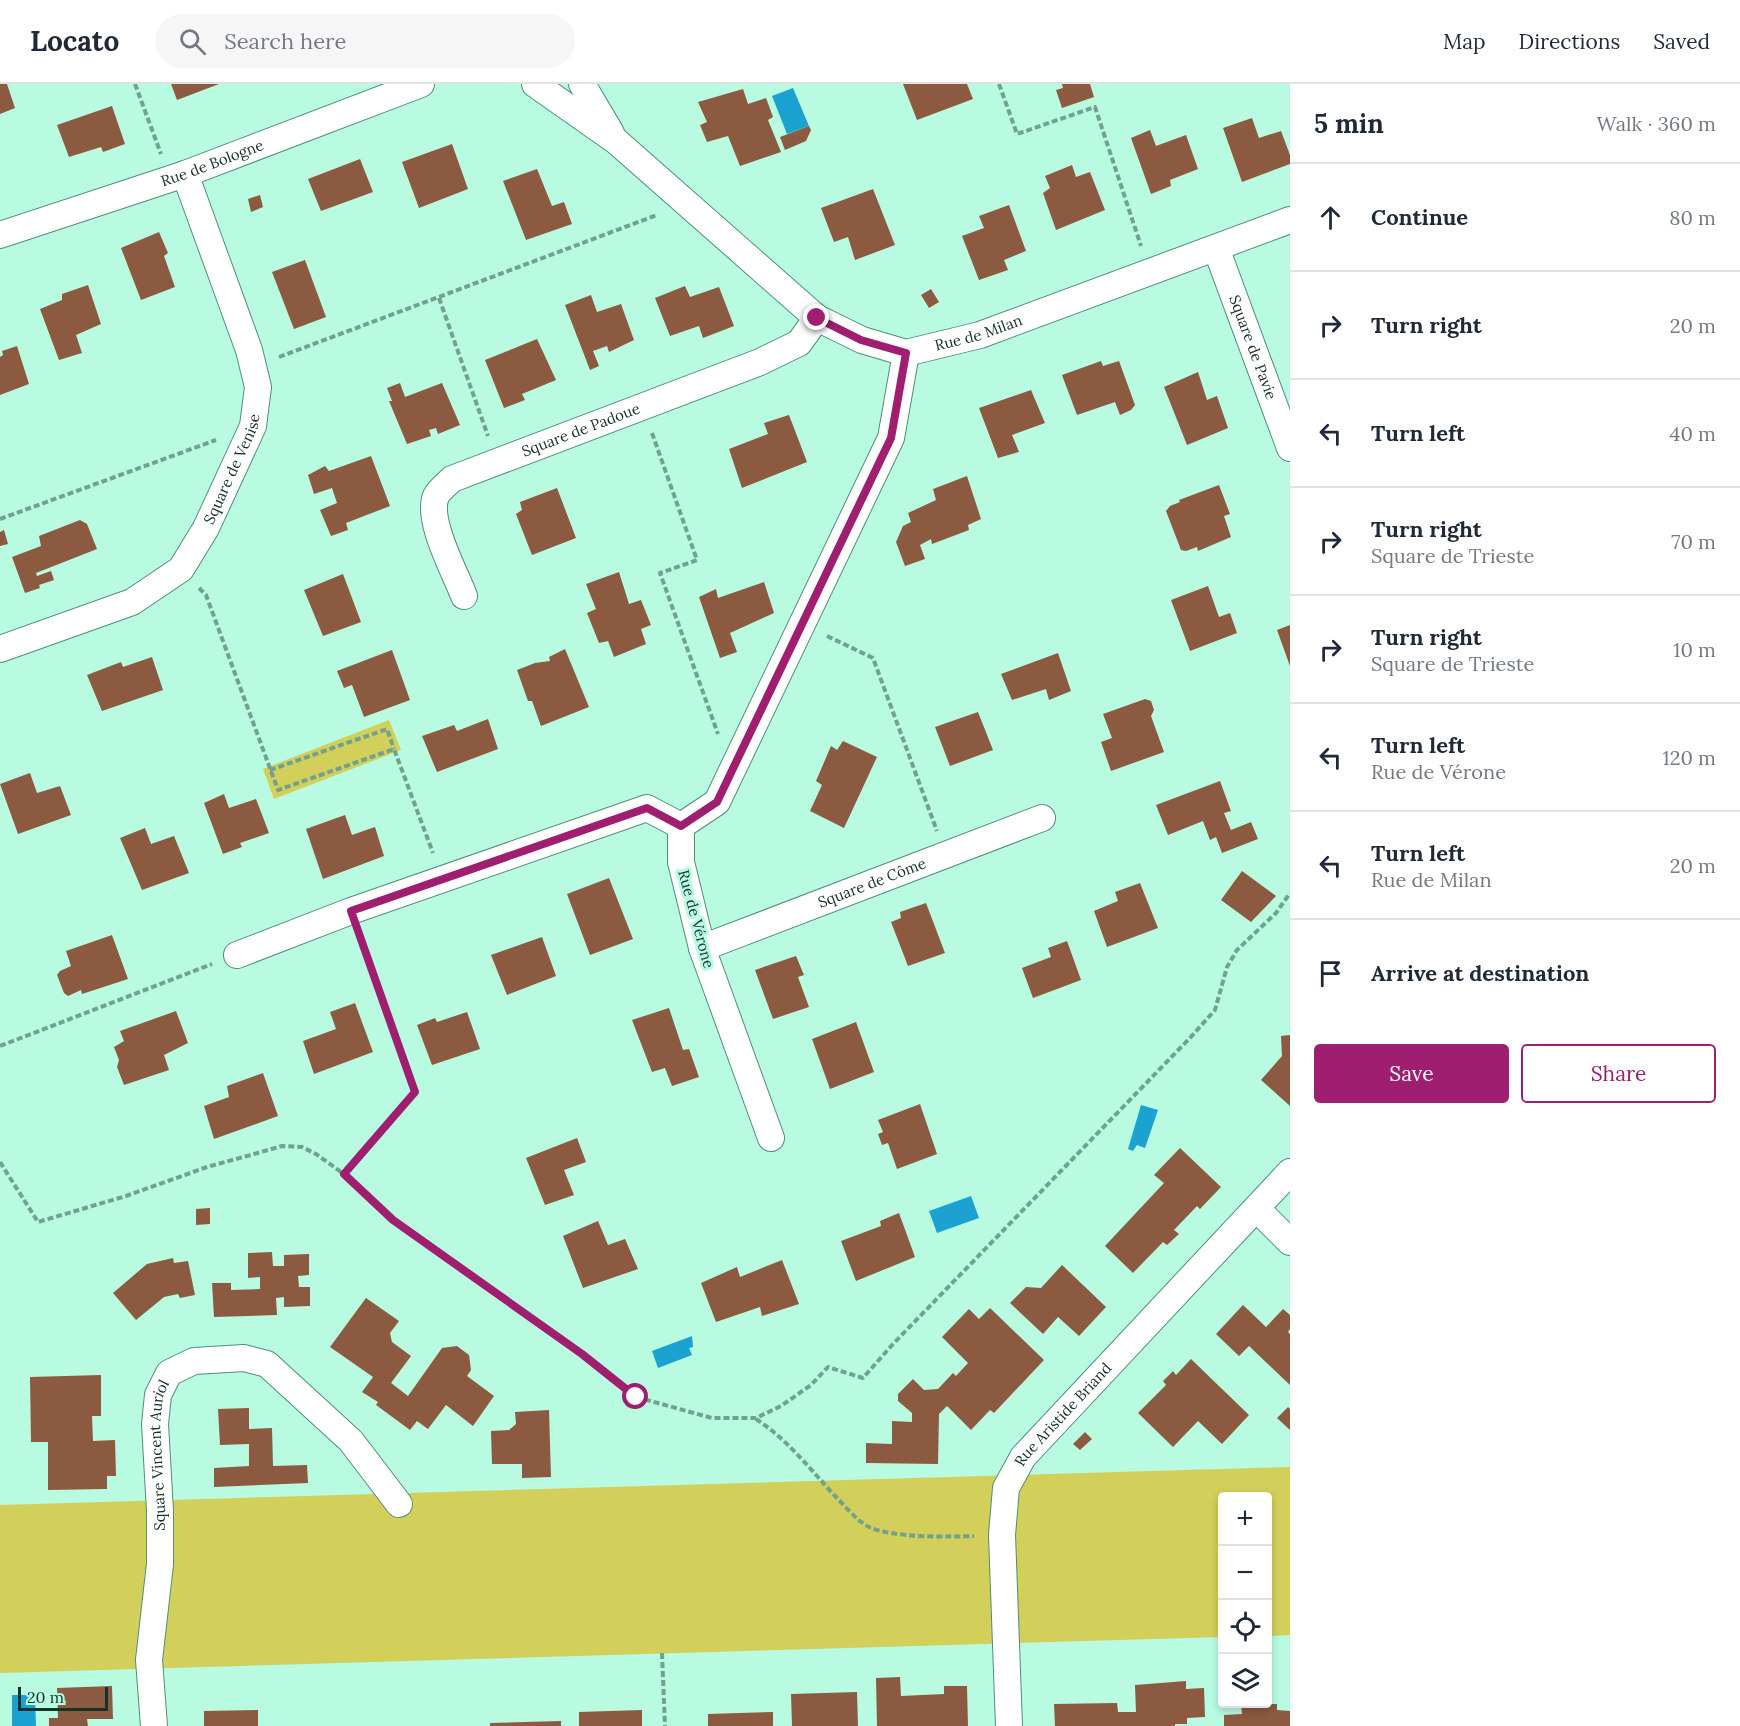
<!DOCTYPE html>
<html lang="en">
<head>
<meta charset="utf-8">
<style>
	body { margin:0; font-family:Lora,serif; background:#f6f6f7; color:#1f2937 }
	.controls { position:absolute; right:18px; bottom:18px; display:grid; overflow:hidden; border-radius:6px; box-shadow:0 3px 9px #0003 }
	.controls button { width:54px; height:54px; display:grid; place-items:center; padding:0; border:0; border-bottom:2px solid #e0e1e3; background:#fff; color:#1f2937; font:30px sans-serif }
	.scale { position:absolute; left:18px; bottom:15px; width:90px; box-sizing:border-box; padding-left:6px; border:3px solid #173228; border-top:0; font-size:16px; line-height:21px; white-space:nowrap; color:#173228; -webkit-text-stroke:4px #b8fbe0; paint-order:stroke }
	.stop { position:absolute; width:18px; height:18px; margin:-14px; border:4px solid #9f1e6f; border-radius:50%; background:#fff }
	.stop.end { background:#9f1e6f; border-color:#fff; box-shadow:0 2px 6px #0008 }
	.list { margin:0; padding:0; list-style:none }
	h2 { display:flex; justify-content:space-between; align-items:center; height:78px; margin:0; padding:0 24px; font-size:26px }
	h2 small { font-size:20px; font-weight:400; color:#747a83 }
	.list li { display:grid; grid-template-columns:39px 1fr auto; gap:18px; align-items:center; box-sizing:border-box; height:108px; padding:0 24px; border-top:2px solid #e0e1e3 }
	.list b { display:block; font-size:22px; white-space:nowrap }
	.list p { margin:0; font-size:20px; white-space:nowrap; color:#747a83 }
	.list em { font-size:20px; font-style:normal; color:#747a83 }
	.actions { display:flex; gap:12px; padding:18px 24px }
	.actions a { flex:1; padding:14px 0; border:2px solid #9f1e6f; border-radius:6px; text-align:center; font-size:21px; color:#9f1e6f }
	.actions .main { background:#9f1e6f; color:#fff }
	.icon { flex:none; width:33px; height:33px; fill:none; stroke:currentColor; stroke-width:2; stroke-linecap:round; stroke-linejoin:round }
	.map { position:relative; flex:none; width:1290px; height:1642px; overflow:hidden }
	header { display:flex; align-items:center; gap:36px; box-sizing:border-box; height:84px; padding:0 30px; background:#fff; border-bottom:2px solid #e0e1e3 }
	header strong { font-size:28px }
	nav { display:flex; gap:33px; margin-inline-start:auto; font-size:21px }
	.search { width:420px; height:54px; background:#f6f6f7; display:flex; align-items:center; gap:15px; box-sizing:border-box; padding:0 21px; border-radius:33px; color:#747a83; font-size:22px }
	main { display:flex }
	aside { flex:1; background:#fff }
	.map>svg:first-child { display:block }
</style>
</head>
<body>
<header>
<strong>Locato</strong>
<div class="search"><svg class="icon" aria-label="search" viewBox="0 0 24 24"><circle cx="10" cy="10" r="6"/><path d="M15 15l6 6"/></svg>Search here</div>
<nav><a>Map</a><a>Directions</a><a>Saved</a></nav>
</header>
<main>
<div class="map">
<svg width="1290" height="1642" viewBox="0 0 1290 1642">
	<rect width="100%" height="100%" fill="#b8fbe0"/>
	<path fill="#d2cf5a" d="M389,636l12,30 -127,49 -11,-30z
		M1290,1383v168l-22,1v-140h-46v141l-1222,36v-168z"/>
	<path fill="#1ba2d0" d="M793,4l16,38 -22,8 -15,-38z
		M1141,1021l17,5 -13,38 -8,-3 -4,6 -5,-2z
		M971,1112l8,22 -42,15 -8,-22z
		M692,1252l1,11 -4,1 3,7 -34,13 -6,-17z
		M12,1611h23l1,31h-24z"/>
	<path fill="#8c5a40" d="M0,0h7l8,24 -15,6z
		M171,0h48l-42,16z
		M903,0h64l6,15 -56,21z
		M1062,0h28l4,13 -32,11 -6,-18 7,-2z
		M743,5l5,15 18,-6 7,19 -5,3 13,32 -41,14 -12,-30 -21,6 -7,-17 7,-3 -9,-20z
		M112,22l13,38 -22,8 -2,-5 -32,10 -12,-32z
		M1252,34l7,20 22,-7 9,24v9l-48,18 -19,-54z
		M809,42l2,4 -5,11 -21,9 -5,-13z
		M1150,46l6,16 30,-11 12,34 -28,11 1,6 -20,8 -20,-56z
		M452,60l16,45 -49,19 -17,-46z
		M360,75l13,33 -52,19 -13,-32z
		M1072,81l4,12 14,-5 15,38 -49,20 -13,-37 7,-5 -5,-12z
		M537,85l15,37 12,-4 8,22 -46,16 -23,-59z
		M873,105l22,56 -40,15 -7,-23 -14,5 -13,-34z
		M260,111l3,12 -12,5 -3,-13z
		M1009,121l17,46 -22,9 4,10 -29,10 -17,-44 22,-8 -5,-12z
		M159,148l9,21 -4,3 11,31 -34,13 -20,-52z
		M305,176l21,57 -32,12 -22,-57z
		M88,201l13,39 -25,11 6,18 -23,7 -19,-51 22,-9v-6z
		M685,202l5,11 29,-10 15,39 -31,12 -4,-12 -29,10 -15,-38z
		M931,205l8,13 -10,6 -8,-13z
		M591,211l6,17 24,-8 13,36 -25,12 -2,-6 -14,5 6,15 -9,4 -25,-65z
		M537,255l19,41 -34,14 3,6 -21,8 -19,-48z
		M17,262l12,38 -29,11v-38l3,-2 -1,-4z
		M1101,277l2,5 16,-5 16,44 -4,5 -11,5 -5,-13 -38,13 -15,-40z
		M1198,288l9,28 10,-4 11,32 -41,17 -23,-58z
		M400,299l5,14 37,-14 18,42 -22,9 -2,-6 -7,2 2,6 -24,8 -18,-43h3l-5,-13z
		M1031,306l14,33 -33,12 7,17 -21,6 -19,-50z
		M789,331l18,47 -65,26 -13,-39 39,-15 -4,-11z
		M371,372l19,50 -44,17 2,7 -17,6 -11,-26 17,-7 -5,-15 -18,6 -6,-19 17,-9 4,5z
		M967,392l14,43 -13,6 1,5 -37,14 -1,-5 -11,6 5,14 -20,7 -9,-24 7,-16 8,-4 -3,-9 28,-13 -3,-11z
		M1219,401l11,29 -6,2 7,21 -33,14 -1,-4 -11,4 -5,-1 -15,-39 4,-5 10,-4 -1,-2z
		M557,404l19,50 -44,17 -16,-41 6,-4 -2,-8z
		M80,436l7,4 10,25 -61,24 1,3 14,-5 3,9 -15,5 1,3 -15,5 -13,-36 29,-11 -2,-10z
		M4,446l4,14 -8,2v-14z
		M619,488l10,32 12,-4 10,25 -10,4 5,15 -32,13 -6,-16 -9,2 -12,-30 9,-4 -10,-25z
		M343,490l18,48 -38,14 -19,-46z
		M764,498l10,31 -44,20 7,19 -17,6 -21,-61 17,-8 2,9z
		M1208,502l11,31 11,-4 7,20 -47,18 -19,-51z
		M1290,541v41l-13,-36z
		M565,565l24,58 -48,19 -9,-25h-4l-11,-31 18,-7 15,-2 -1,-4z
		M392,566l18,50 -46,17 -12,-32 -8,3 -7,-17z
		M1058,569l13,38 -22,9 -3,-11 -34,11 -11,-26z
		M152,573l11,33 -61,21 -15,-36 34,-13 2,5z
		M1145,615l6,2 3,9 -3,6 13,36 -53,19 -10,-29 11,-4 -9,-24z
		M978,628l15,38 -43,16 -15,-39z
		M488,635l10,30 -61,23 -15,-36 32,-11 3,6z
		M843,657l34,16 -33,71 -34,-17 12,-26 -6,-4 15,-35 6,4z
		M30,689l7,20 23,-7 11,29 -53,19 -18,-50z
		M1220,697l11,30 -7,2 7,17 20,-8 7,17 -36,14 -6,-16 -6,3 -7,-19 -35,14 -12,-30z
		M224,710l5,14 27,-9 13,34 -29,10 2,4 -19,7 -19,-51z
		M345,731l7,20 23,-8 9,29 -61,23 -17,-50z
		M145,744l6,16 23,-8 15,37 -47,17 -22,-52z
		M1242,787l34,25 -25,26 -30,-22z
		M609,794l24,61 -43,16 -23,-61z
		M1140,799l18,45 -51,19 -13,-36 24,-10 -3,-9z
		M926,819l19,50 -37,13 -17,-44 10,-4 -1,-6z
		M112,851l16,44 -46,15 -1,-4 -13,6 -4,-3 -7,-18 3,-4 11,-5 -5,-15z
		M542,853l14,39 -49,19 -16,-40z
		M1067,857l14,39 -48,18 -11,-30 29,-11 -3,-9z
		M796,872l8,19 -6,2 11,30 -36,12 -18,-49z
		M355,919l18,49 -59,22 -11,-33 33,-12 -6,-17z
		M669,924l14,42 6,-1 10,28 -27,9 -7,-18 -13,4 -20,-52z
		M176,927l12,32 -24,12 5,15 -45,15 -7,-18 2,-7 -5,-13 10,-6 -4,-10z
		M467,928l13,37 -48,16 -15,-40 18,-7 2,4z
		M856,938l18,50 -44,17 -18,-50z
		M1290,951v71l-29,-26 21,-24 -1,-20z
		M263,989l15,43 -64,23 -10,-33 25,-9 -2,-11z
		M920,1020l17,50 -40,15 -9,-26 -6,2 -4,-11 5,-2 -5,-12z
		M577,1054l9,24 -22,8 10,25 -29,10 -19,-47z
		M1180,1064l41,39 -21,22 -3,-3 -23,24 5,4 -12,11 -4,-3 -30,31 -28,-27 59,-63 -10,-8z
		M210,1124v16l-14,1v-16z
		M899,1129l16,44 -59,24 -15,-40 40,-15 -1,-5z
		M598,1137l10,24 17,-6 13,30 -55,19 -20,-52z
		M272,1168l1,14h11v-11l25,-1v21l-11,1 1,11h11v19l-26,1v-10l-8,1 1,17 -63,2 -2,-34h19v7l29,-1v-12l-12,1v-25z
		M173,1174l1,5 14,-2 7,34 -15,3 -2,-4 -14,3 -28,23 -23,-27 34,-29z
		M782,1176l17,44 -37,12 -2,-9 -44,15 -15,-39 36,-16 3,10z
		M1062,1181l44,42 -27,29 -21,-19 -15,17 -33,-31 16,-16 15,1z
		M366,1214l33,23 -9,12 2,9 19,14 -20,27 17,13 34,-48 15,-2 12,9 2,15 -4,6 27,20 -21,30 -27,-21 -18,24 -11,-8 -7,9 -34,-25 2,-3 -16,-10 11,-15 -43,-30z
		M1243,1221l23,22 17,-18 7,6v14l-2,3 2,2v51l-41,-39 -10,10 -23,-22z
		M990,1224l54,52 -50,53 -4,-3 -19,20 -24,-24 -8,8 -1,50 -72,-1v-20l26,1v-23l20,1v-9l-14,-12v-7l15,-15 11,11 14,-1 15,-16 3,3 12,-13 -26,-26 27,-28 10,10z
		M1191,1275l58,56 -27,29 -24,-23 -25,26 -35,-34 28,-28 -3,-4 10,-10 3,4z
		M101,1291v41h-9l1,25 22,-1 1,36h-9v13l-59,1v-48h-17l-1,-65z
		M1288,1323l2,2v21l-13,-12z
		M249,1324v21l23,-1 1,38 34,-1 1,18 -94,4v-19l35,-2v-22l-29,1 -2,-36z
		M549,1326l2,67 -29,1v-14h-30l-1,-33 18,-1 7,-6 -1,-12z
		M1085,1348l7,7 -12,11 -7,-6z
		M900,1593l1,19 43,-2v-8h23l1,40h-91l-1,-48z
		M1186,1597v8l18,-1 1,29 -18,1v6h-12v2h-120l-1,-22 63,-1 1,9h18l-1,-27z
		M112,1602l1,33h-26l1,7h-39v-8h9l-1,-30z
		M857,1608l1,34h-66l-1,-32z
		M1241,1620h36v6l13,1v15h-66v-11l18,-1z
		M258,1626v16h-54v-15z
		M642,1626v16h-63v-14z
		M773,1628v14h-65v-12z
		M561,1637v5h-71v-3z"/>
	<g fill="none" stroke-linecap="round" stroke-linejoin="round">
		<defs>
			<g id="street">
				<path id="s1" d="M535,0l81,57 201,177 45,22 44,13 74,-18 310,-115"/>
				<path d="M582,0l29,49"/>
				<path id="s2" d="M0,151l185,-61 236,-90"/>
				<path id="s3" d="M1216,164l74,200"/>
				<path id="s4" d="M464,512c-9,-24 -38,-76 -28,-100 3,-6 11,-12 16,-17l308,-117 39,-19 18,-25"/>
				<path id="s5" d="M0,565l132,-47 49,-33 25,-41 47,-102 5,-39 -9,-37 -64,-176"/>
				<path id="s6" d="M702,864l340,-130"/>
				<path d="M237,871l114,-44 296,-103 34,18"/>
				<path d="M771,1054l-69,-190 -21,-86v-36l36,-24 174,-364 15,-85"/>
				<path d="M1257,1125l33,33"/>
				<path id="s7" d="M154,1642l-5,-66 11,-96v-53l-5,-87 3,-29 11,-22 25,-12 50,-3 23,6 84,77 48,63"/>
				<path id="s8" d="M1009,1642l-7,-191 4,-47 17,-31 267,-285"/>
			</g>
		</defs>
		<use href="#street" stroke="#4e8f77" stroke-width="28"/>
		<path stroke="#71a28e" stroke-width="4" stroke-dasharray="6 3" stroke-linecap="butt" d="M135,0l26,70
			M999,0l18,50 78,-27 46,139
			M439,214l49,138
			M279,273l378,-142
			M652,349l45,127 -37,13 58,161
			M0,435l216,-79
			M199,504l7,7 72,195 116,-41 39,104
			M827,552l46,22 64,173
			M270,686l117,-41 7,20
			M0,962l212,-82
			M0,1078l38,60 88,-26 81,-29 47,-13 28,-8 20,1 14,7 28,20 49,46 189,134 54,43 76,21h44l25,-12 30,-21 17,-18 35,11 30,-34 296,-305 26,-29 12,-43 10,-17 39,-37 14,-20
			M344,1090l71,-82 -54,-155
			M756,1335c31,20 54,50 79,77 10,10 21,24 34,31 25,11 77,10 105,9
			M662,1569l3,73"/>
		<use href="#street" stroke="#fff" stroke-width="26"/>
	</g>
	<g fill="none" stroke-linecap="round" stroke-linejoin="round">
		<path stroke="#9f1e6f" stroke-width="8" d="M636,1313l-54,-43 -189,-134 -49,-46 71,-82 -64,-181 296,-103 34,18 36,-24 174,-364 15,-85 -45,-13 -44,-22"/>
	</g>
	<g text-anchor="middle" stroke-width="6" stroke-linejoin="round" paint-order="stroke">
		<g font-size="15" fill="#173228" stroke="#b8fbe0">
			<text dy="5" stroke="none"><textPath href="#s2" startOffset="224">Rue de Bologne</textPath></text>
			<text dy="5" stroke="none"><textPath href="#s1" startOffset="538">Rue de Milan</textPath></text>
			<text dy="5" stroke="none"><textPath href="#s3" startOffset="106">Square de Pavie</textPath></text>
			<text dy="5" stroke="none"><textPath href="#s4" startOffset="267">Square de Padoue</textPath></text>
			<text dy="5" stroke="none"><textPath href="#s5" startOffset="312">Square de Venise</textPath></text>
			<text dy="5" stroke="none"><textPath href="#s6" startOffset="182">Square de Côme</textPath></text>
			<text transform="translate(696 835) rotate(75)" y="5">Rue de Vérone</text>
			<text dy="5" stroke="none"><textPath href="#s8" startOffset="332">Rue Aristide Briand</textPath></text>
			<text dy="5" stroke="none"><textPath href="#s7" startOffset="272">Square Vincent Auriol</textPath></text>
		</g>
	</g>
</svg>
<div class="controls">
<button>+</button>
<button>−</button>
<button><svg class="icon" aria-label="locate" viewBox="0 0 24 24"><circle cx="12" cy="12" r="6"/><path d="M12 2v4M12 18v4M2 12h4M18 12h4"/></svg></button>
<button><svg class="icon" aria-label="layers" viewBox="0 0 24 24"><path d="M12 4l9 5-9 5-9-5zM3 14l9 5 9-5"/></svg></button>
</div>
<div class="scale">20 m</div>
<div class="stop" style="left:636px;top:1313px"></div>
<div class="stop end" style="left:817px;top:234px"></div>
</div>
<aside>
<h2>5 min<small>Walk · 360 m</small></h2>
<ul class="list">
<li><svg class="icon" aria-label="ahead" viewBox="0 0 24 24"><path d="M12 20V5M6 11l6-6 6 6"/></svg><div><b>Continue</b></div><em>80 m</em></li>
<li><svg class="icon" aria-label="right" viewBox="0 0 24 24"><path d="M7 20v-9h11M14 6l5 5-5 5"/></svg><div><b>Turn right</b></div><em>20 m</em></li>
<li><svg class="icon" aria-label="left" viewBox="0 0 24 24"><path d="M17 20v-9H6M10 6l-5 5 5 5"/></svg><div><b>Turn left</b></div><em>40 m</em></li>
<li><svg class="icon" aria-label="right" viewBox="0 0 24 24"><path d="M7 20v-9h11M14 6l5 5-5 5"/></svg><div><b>Turn right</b><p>Square de Trieste</p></div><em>70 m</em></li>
<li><svg class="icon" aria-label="right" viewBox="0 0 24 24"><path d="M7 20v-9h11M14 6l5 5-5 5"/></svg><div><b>Turn right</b><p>Square de Trieste</p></div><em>10 m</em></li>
<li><svg class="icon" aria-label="left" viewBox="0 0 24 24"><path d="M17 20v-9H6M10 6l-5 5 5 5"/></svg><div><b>Turn left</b><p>Rue de Vérone</p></div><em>120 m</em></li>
<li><svg class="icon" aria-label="left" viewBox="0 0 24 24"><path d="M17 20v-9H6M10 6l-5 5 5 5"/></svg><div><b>Turn left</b><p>Rue de Milan</p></div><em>20 m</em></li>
<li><svg class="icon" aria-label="arrive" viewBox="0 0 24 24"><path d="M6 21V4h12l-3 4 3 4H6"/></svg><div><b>Arrive at destination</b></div></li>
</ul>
<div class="actions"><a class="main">Save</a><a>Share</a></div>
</aside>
</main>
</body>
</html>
